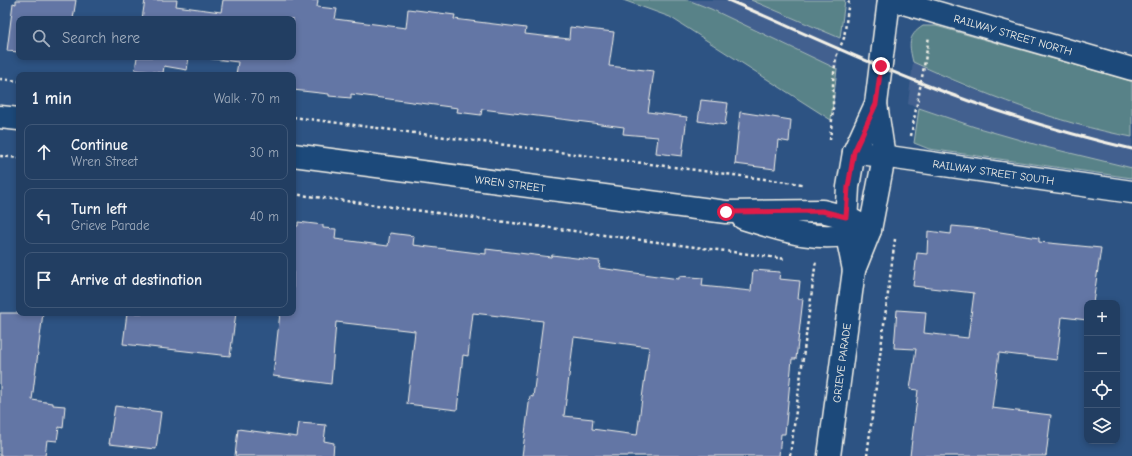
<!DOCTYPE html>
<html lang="en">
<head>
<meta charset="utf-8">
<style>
	body { margin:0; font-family:"Comic Neue",sans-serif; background:#2a4568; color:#f1f3f6 }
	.controls { position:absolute; right:12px; bottom:12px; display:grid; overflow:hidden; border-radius:8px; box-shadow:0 2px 6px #0003 }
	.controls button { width:36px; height:36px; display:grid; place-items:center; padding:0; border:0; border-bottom:1px solid #3f5777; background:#223e62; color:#f1f3f6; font:20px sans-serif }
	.stop { position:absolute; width:12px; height:12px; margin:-9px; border:3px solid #e11d48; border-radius:50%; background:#fff }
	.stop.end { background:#e11d48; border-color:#fff; box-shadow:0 1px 4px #0008 }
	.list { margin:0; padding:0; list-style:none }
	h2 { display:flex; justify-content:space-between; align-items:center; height:52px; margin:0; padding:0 16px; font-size:17px }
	h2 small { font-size:13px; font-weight:400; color:#a2aebe }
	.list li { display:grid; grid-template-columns:26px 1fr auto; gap:12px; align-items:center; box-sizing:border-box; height:56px; margin:0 8px 8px; padding:0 8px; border:1px solid #3f5777; border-radius:8px }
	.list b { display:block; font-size:15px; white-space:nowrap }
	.list p { margin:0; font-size:13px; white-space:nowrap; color:#a2aebe }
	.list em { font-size:13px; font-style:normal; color:#a2aebe }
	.icon { flex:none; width:22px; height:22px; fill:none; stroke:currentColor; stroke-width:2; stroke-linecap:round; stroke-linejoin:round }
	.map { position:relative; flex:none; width:1132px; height:456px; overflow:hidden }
	.search { position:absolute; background:#223e62; box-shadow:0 2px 6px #0003; left:16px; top:16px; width:280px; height:44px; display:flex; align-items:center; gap:10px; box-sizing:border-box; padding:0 14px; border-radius:8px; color:#a2aebe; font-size:15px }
	.panel { position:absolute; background:#223e62; box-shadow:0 2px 6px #0003; left:16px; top:72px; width:280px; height:244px; border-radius:8px }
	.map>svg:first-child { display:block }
</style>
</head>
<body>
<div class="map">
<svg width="1132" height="456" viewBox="0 0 1132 456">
	<rect width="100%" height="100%" fill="#2d5383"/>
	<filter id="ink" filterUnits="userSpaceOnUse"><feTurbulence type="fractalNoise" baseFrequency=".025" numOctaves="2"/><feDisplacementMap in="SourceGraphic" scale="8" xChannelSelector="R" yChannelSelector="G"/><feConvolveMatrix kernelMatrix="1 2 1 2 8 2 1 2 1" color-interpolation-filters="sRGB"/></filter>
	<g filter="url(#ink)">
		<path fill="#42618f" d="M688,0h63l89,38 -3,31 -126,-60z
			M913,62l51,24 56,20 112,31v31l-91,-22 -66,-19 -67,-23z"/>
		<path fill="#598288" stroke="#a6bab8" d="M623,0h65l23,9 126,60 -6,51 -161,-103z
			M751,0h94l-5,38z
			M923,26h13l196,55v56c-76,-14 -149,-43 -219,-75 -4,-17 -6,-26 10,-36z
			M919,108l56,19 66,19 91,22v10l-203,-29 -15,-6z"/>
		<path fill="#6476a5" stroke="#f4f1e8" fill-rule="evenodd" d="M16,0h60l-3,19h-54v33l-12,-1 6,-48 3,1z
			M145,0h32l-1,6 45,6 2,-12h95l-1,7 20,2 -2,10 71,9 2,-19 47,6 -1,4 72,9 -1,6 44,5 1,-12 44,5 -5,34 45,5 -6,41 39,5 -5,39 -26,-3 2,-16 -35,-3 1,-7 -142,-18 -1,6 -24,-3 1,-4 -107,-14v4l-22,-2v-2l-36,-4v-15h-57l2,-13 -41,-5h96v-38h-151z
			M137,57h52l-2,13 -23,-4 -1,7 -28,-3z
			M701,100l27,3 -3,22 -27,-4z
			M740,112l51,8 -2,22 -11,-2 -3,29 -40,-5z
			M298,222l25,3v3l13,1 -1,10 53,7 2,-13 24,3 -1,9 73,9v-5l65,8 1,-2 48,6 -1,7 80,11v-3l24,2 -1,8 49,5 2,-21 27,2 -1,7 21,2 -2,18h5l-7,60h-4l-7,75h-4l-2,22h-257l8,-60 3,1 10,-76 -70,-8 -5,43 -5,-1 -6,55 -50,-6 8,-73 -79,-9 -5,62 -58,-8 7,-63h13v-87h5zM574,337l75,10 -12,88 -45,-6 1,-10 -29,-3z
			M952,226l22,2 65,10v4l62,6 -8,55h-6v17l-25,-3 -5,43 -58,-7 -7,55 59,7 -5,41h-136l8,-66 -8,-1 6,-40 -22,-1 3,-38 29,2 -2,21 44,5 6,-45 -61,-7 4,-33 10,1 1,-23 23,3z
			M0,313h43l-11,87 21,3v2l12,1 -2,22 -4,-1 -2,14 -10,-1 -2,16h-45z
			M127,313h109l-6,43 -107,-12z
			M115,406l46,6 -5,37 -47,-5z
			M299,423l27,2 -2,16 10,2 -1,13h-98l3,-27 59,8z"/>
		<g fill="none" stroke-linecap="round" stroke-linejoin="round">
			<defs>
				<g id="minor">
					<path id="s1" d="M893,0l239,69"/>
					<path d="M0,117l19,2"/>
					<path id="s2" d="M854,152l278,40"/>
					<path id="s3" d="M293,155l433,57 96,-1 24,6 24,13"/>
					<path d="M743,218c41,13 75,25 118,14"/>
					<path d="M854,270l-7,-34 -1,-14 2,-35 6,-35 22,-48 13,-104"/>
					<path id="s4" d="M829,456l25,-186 16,-40 14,-73 -8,-53"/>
				</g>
			</defs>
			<use href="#minor" stroke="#f4f1e8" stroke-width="25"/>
			<path stroke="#f4f1e8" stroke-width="2.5" stroke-dasharray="3 3" stroke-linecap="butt" d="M0,79l19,2
				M293,117l509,67
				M911,136c6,-34 13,-66 18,-100
				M830,140l3,-30v-29l3,-24 8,-19 5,-38
				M0,156l19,2
				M293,194l493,65
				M790,456l26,-196
				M867,456l28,-217"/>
			<use href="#minor" stroke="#1f4a7a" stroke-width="22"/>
			<path stroke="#f4f1e8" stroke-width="3" d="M728,0c65,28 128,58 193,83 68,27 139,49 211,66"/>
		</g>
	</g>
	<g fill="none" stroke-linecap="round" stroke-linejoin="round" filter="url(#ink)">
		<path stroke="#e11d48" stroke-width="5" d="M726,212l96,-1 24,6 2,-30 6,-35 22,-48 5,-38"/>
	</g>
	<g text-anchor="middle" stroke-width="3" stroke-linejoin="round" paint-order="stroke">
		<g font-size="11" fill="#f4f1e8" stroke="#1f4a7a">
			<text dy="4" stroke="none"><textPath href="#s1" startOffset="125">RAILWAY STREET NORTH</textPath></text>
			<text dy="4" stroke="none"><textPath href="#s2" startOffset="141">RAILWAY STREET SOUTH</textPath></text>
			<text dy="4" stroke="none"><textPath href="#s3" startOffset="219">WREN STREET</textPath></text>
			<text dy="4" stroke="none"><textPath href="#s4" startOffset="94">GRIEVE PARADE</textPath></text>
		</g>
	</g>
</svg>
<div class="controls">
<button>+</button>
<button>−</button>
<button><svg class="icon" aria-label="locate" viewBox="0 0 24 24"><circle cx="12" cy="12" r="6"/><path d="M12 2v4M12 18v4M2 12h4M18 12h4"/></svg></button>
<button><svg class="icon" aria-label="layers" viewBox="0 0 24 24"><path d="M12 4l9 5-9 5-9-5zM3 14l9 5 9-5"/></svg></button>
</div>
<div class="stop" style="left:726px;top:212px"></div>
<div class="stop end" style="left:881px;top:66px"></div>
<div class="search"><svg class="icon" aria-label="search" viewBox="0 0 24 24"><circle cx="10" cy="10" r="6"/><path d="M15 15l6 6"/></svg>Search here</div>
<section class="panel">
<h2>1 min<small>Walk · 70 m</small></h2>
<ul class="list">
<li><svg class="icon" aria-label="ahead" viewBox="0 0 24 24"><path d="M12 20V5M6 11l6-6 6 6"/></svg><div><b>Continue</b><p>Wren Street</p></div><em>30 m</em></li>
<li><svg class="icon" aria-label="left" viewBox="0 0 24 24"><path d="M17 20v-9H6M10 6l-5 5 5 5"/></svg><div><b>Turn left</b><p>Grieve Parade</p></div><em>40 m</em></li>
<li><svg class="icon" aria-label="arrive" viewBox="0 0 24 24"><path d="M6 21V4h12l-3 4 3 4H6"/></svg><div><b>Arrive at destination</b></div></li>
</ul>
</section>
</div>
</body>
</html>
